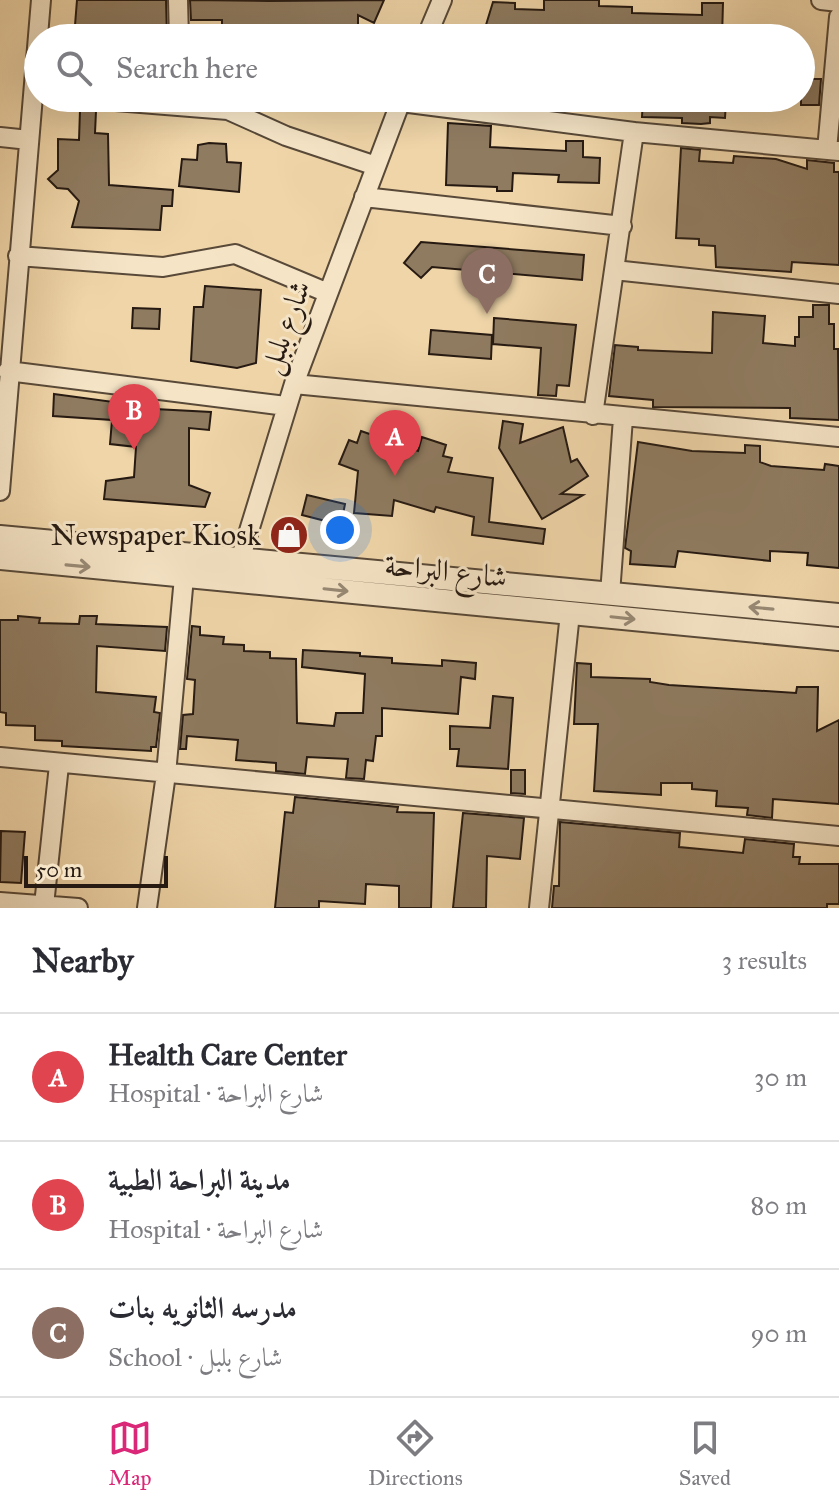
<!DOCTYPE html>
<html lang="en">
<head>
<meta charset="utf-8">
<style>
	body { margin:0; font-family:"IM FELL Great Primer",Amiri,serif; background:#f2f2f3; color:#2b2b33 }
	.scale { position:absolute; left:24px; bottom:20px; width:144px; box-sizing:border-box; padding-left:8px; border:4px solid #261a12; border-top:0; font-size:22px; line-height:28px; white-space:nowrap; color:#261a12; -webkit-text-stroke:6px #f5e4c6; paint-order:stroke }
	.you { position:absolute; left:340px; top:530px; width:28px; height:28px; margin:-20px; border:6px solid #fff; border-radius:50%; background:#1a73e8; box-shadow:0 0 0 12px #1a73e833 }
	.badge { display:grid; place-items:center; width:52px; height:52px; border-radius:50%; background:#db2777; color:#fff; font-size:26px; font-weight:700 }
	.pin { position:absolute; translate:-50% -66px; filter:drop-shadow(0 2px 4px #0008) }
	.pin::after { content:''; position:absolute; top:42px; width:28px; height:24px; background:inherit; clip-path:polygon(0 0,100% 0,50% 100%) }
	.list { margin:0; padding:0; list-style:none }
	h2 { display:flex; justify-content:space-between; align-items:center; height:104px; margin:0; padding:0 32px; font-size:34px }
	h2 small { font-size:26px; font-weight:400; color:#7c7c81 }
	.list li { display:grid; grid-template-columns:52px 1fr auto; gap:24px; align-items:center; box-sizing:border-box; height:128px; padding:0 32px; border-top:2px solid #e1e1e2 }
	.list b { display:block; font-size:30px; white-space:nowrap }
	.list p { margin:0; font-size:26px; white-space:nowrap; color:#7c7c81 }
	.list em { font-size:26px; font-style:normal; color:#7c7c81 }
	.icon { flex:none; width:44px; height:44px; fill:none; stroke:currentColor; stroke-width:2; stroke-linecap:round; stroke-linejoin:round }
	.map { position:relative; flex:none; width:839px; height:908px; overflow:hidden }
	.search { position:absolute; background:#fff; box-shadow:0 8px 32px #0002; left:24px; right:24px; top:24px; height:88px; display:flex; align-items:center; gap:20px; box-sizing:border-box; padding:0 28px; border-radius:44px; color:#7c7c81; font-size:30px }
	.sheet { height:488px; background:#fff }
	nav { display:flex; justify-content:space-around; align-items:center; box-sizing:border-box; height:112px; border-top:2px solid #e1e1e2; background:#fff; font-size:22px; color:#7c7c81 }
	nav a { display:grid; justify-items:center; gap:4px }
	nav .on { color:#db2777 }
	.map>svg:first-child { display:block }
</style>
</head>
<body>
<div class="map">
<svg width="839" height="908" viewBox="0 0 839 908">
	<rect width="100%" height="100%" fill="#efd5a8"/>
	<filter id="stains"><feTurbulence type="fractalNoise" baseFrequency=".0025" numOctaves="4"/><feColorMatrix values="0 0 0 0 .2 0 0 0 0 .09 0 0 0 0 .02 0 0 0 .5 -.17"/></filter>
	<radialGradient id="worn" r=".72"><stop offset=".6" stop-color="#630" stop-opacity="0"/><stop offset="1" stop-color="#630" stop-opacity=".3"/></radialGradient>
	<path fill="#8f7b60" stroke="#261a12" stroke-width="2" d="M77,0h89l1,38h-93z
		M190,0l79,1 115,-1 -10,23 -16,-8v14l-75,-1v10h-61v-18h-31z
		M544,0h55v6l33,1v6l70,2v-12h21l-1,35h-240l11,-36 22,1v6l29,1z
		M807,79h14l-2,26h-18v-17h6z
		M643,98l83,3 -1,17 -15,-1v6l-9,1 -19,-1v-5l-40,-1z
		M80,110l16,1 -1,22 13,1 1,51 64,5 -1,16h-10l-2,24 -88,-3 7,-26 -11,-12 -11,-1 -9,-9 10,-9v-31l21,1z
		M448,123l43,3 -1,21 76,4v-10h17v16l17,1 -1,25 -41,-1 1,-7 -46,-2 -1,18h-15v-4l-51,-2z
		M209,143l17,1 1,18 14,1 -2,29 -60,-6 3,-27 15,1 1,-15z
		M681,148l19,2 -1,11 34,2 1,-7 42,3 31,10v-9l27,3v9h5v93l-47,-3 -1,10 -75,-5 -1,-21 -16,-1v-6l-23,-1z
		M421,242l163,13 -2,25 -150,-13 -11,11 -17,-15z
		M205,286l56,4 -5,73 -19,5 -46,-7 3,-54h9z
		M813,305h16v19h5v25h4l1,71 -49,-2v-10l-137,-1v-7l-44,-4 6,-51 23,2v3l74,3 1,-41 52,4 -2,27 32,3v-9h4v-20h14z
		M133,308l27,1 -1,20 -27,-1z
		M494,318l82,7 -7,61 -12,-1 -1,11 -18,-1 3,-47 -48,-4z
		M431,330l61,5 -1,24 -62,-5z
		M54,394l82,11v3l75,4 -2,18 -20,-2v57l21,8 -5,14 -101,-8 2,-18 28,-4 2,-30 -26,-3 2,-24 -59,-4z
		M503,421l20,3 -3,19 43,-16 8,35 6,-3 11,17 -27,18 22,1 -41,24 -43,-71z
		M361,431l57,20 4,-14 24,8 -3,11 9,2 -4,14 45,6 -4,44 56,7 -2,15 -71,-9 2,-18 -38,-10 -2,5 -40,-12 -2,16 -38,-3 4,-42 -19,-7 10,-24 8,3z
		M638,442l54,9 53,2v-8l15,1v16l11,4 53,4 1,-6 14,2v102l-32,-3 1,-12 -38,-2v10l-92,-10 -3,16 -45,-3 1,-13 -6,-3z
		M307,495l38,9 -4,21 -39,-10z
		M18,616l22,2 -1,5 40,1 1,-8h17l-1,8 71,3 -2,24 -68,-5 -1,46 60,5 -2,15 6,1 -4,34h-5v4l-89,-5v-5l-27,-1v-14l-29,-1v-12l-6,-1v-92h18z
		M192,626l8,1v8l24,2 -1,7 21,1v6l26,1v6l26,1 1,64 37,3 2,-13h27l2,-39 -63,-7 1,-17 57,3v3l32,2v5l50,3v-6l34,3 -1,16 -14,-2 -3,37 -76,-6v28h-6l-3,25 -7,-1 -2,19 -18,-1 2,-19 -41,-2 -2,17 -29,-3v-8l-40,-3 2,-20 -51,-4 -1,13h-6l3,-34 10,-1 2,-34 -8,-1z
		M577,663l14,1v13l59,2v3l19,3 127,8 1,-6h21l-1,44 22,-11v84l-66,-5 -1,19 -25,-3 1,-7 -32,-2 1,-15 -25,-2v-6h-31v12l-67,-4 4,-67h-24z
		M493,696l20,2 -5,71 -51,-3 2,-17h-9v-23l40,2z
		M511,770h14v24l-14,-1z
		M295,797l103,10 -1,5 37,1 -3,95h-32v-22l-33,-2 -1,20 -46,-3v7h-44l10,-96 8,1z
		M463,813l61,5 -4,41 -33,-3 -1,52h-33z
		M560,822l120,11 -1,14 64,6 2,-14 49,5 -1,13h7l-1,7h40v40h-12v4h-275l2,-22h5z
		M1,831l24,1 -4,51 -21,-1z"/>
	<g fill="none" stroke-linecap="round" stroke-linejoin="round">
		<defs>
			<path id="minor" d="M178,0l1,38
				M821,0l18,2
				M426,38l16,-38
				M78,98l150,12 58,26 90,30
				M401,102l233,30 205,19
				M0,137l29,3
				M827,150l12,-133
				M364,197l258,29
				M18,256l145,11 72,-13 93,39
				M614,270l225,24
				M8,371l278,35
				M294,384l545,53
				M593,415l41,-283
				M0,491l41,-491
				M237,570l57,-186 108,-286
				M610,594l13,-176
				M0,757l839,79
				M0,902l78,6
				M44,905l15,-140
				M147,908l19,-134 18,-197
				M539,908l31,-295"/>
			<path id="tertiary" d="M0,537l839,78
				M0,558l839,81"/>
		</defs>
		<use href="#minor" stroke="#584938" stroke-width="22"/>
		<use href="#tertiary" stroke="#584938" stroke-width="26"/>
		<use href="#minor" stroke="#f5e4c6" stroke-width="18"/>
		<use href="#tertiary" stroke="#f5e4c6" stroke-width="22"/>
	</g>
	<defs><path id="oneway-shaft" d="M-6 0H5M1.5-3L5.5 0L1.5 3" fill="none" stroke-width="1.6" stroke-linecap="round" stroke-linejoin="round" transform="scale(2)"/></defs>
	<g stroke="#988975">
		<use href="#oneway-shaft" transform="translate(78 566) rotate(5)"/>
		<use href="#oneway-shaft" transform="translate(336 590) rotate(6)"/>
		<use href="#oneway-shaft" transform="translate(761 608) rotate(-175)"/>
		<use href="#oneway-shaft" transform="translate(623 618) rotate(6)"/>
	</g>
	<defs>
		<symbol id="shop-disc" viewBox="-11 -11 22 22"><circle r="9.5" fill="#8f2418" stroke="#f5e4c6"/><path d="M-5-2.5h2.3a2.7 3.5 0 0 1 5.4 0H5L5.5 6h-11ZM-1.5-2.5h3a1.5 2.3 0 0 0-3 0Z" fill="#fff"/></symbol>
	</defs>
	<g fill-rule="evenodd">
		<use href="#shop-disc" x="267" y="513" width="44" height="44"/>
	</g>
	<g text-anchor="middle" stroke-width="6" stroke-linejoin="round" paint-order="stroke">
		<g font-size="30" fill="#261a12" stroke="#f5e4c6">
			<text transform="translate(285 327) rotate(-70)" y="10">شارع بلبل</text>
			<text transform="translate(446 571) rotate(6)" y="10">شارع البراحة</text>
		</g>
		<g font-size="30" fill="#261a12" stroke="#f5e4c6" text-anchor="end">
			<text x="261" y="545">Newspaper Kiosk</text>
		</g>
	</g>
	<rect width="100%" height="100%" filter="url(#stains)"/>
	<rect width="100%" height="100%" fill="url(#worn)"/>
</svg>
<div class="scale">50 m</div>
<div class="you"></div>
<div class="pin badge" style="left:395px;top:476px;background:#e0444e">A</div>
<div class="pin badge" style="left:134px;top:450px;background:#e0444e">B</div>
<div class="pin badge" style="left:487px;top:314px;background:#8d6e63">C</div>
<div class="search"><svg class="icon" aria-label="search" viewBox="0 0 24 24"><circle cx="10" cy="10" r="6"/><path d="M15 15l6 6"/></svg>Search here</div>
</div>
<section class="sheet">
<h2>Nearby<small>3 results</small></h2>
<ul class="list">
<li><span class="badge" style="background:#e0444e">A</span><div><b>Health Care Center</b><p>Hospital · شارع البراحة</p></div><em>30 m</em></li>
<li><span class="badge" style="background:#e0444e">B</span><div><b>مدينة البراحة الطبية</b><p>Hospital · شارع البراحة</p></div><em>80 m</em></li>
<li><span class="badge" style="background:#8d6e63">C</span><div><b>مدرسه الثانويه بنات</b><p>School · شارع بلبل</p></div><em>90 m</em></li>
</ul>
</section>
<nav>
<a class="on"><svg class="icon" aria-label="map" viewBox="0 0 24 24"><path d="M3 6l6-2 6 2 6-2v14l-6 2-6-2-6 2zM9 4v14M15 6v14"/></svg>Map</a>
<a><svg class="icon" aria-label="directions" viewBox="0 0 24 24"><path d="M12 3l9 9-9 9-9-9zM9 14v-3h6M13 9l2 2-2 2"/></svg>Directions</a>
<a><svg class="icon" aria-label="saved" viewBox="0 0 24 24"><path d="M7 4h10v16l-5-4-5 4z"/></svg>Saved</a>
</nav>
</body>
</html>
